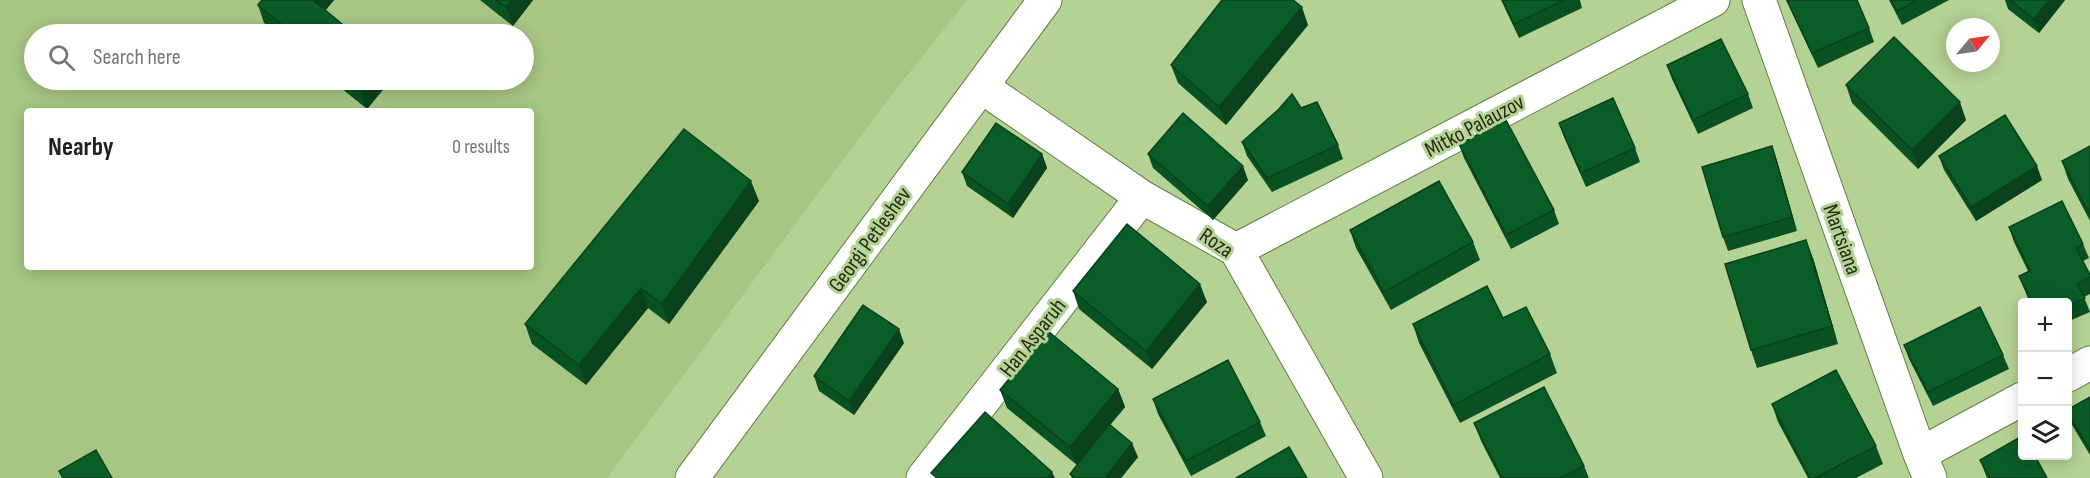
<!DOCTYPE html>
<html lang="en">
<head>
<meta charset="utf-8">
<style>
	body { margin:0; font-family:"Sofia Sans Condensed",sans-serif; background:#f6f6f6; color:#222 }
	.controls { position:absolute; right:18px; bottom:18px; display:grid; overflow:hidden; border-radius:6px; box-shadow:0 3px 15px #0003 }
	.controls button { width:54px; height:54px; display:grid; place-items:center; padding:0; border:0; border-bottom:2px solid #e0e0e0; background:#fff; color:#222; font:30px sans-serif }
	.compass { position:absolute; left:1946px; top:18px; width:54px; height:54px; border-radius:50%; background:#fff; box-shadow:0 3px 15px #0003; rotate:61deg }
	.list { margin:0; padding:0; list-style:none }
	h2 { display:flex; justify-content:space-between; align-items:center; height:78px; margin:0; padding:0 24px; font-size:26px }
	h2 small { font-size:20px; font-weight:400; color:#767676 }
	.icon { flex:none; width:33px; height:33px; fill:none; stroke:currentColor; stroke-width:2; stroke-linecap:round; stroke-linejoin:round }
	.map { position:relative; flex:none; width:2090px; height:478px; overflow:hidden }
	.search { position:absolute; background:#fff; box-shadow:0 3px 15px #0003; left:24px; top:24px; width:510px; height:66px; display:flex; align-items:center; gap:15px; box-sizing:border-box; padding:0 21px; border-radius:33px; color:#767676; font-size:22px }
	.panel { position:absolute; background:#fff; box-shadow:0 3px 15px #0003; left:24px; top:108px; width:510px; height:162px; border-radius:6px }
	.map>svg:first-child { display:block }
</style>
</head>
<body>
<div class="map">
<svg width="2090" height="478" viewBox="0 0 2090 478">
	<rect width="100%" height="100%" fill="#b5d295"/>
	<path fill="#a7c684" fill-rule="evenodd" d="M0,0h967l-83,105 -277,373h-607zM34,34h490v46h-490zM27,111h504v156h-504z"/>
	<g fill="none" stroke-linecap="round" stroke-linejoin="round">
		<defs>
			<path id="street" d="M1759,0l161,454 10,24
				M982,87l160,110 94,53 130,228
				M1236,250l477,-250
				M2068,375l22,-12
				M1920,454l102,-55
				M923,478l219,-281"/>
			<path id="secondary" d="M692,478l353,-478"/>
		</defs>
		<use href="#street" stroke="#647e45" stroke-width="35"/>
		<use href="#secondary" stroke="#647e45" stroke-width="35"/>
		<use href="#street" stroke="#fff" stroke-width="33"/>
		<use href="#secondary" stroke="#fff" stroke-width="33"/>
	</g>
	<path fill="#095022" d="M334,0l-9,11 29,23h-77l-13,-11 -6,-18z
		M480,0h53l-20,26z
		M1501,0h79l2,8 -63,30z
		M1786,0h71l12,28 5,14 -56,26z
		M1889,0h60l-47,25z
		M2005,0h60l-26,33 -31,-24z
		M1308,25l-82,100 -48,-42 -7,-18z
		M1667,65l81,29 5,14 -55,26 -26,-55z
		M331,80h60l-24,29z
		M1846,85l120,35 -48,49 -66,-66z
		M1559,123l76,25 5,14 -54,25 -22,-50z
		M1242,142l96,3 5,14 -71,33 -25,-36z
		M1459,144l95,66 5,14 -48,25 -47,-91z
		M1772,146l5,15 20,70 -69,20 -5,-14z
		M2090,146v75l-22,-42 -6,-18z
		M1042,154l5,14 -34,50 -46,-32 -5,-14z
		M1148,154l100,26 -35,40 -60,-52z
		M1939,156l103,24 -66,41 -32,-51z
		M759,201l-90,123 -21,-16 -62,77 -54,-41 -7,-20z
		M2009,227l74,17 6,14 -6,3 7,14v19l-6,3 6,15 -23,10v-19h-37l-11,-27 9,-5 -14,-29z
		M1350,230l123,12 7,18 -89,50 -35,-62z
		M1813,258l25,86 -81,24 -6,-18z
		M1073,291l134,11 -55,67 -73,-60z
		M1413,324l137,30 7,19 -97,50 -41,-80z
		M904,343l-50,72 -35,-24 -5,-15z
		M1904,345l99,10 6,14 -76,37 -24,-47z
		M1118,389l7,18 -15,18 28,32 -17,21h-49l-2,-4 7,-9 -70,-57 -7,-18z
		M2090,397v58l-18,-30 -5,-13z
		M1153,399l107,23 6,14 -75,40 -33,-62z
		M1772,404l104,42 7,18 -27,14h-48l-30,-56z
		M1474,423l110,43 5,12h-89l-19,-37z
		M1980,460l67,18h-60z"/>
	<path fill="#08411b" d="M313,0h21l-15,18z
		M512,0h21l-20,26 -7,-19z
		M2049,0h16l-26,33 -5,-14z
		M1302,7l6,18 -82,100 -7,-18z
		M370,80h21l-24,29 -7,-18z
		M1960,102l6,18 -48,49 -6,-19z
		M1772,146l5,15 20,70 -5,-14z
		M1042,154l5,14 -34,50 -5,-14z
		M1243,166l5,14 -35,40 -5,-14z
		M2037,166l5,14 -66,41 -5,-14z
		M751,181l8,20 -90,123 -7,-20z
		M1806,240l7,18 25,86 -6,-18z
		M1200,284l7,18 -55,67 -6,-18z
		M641,288l7,20 -62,77 -7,-20z
		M899,329l5,14 -50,72 -5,-14z
		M1118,389l7,18 -48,58 -7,-18z
		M1132,443l6,14 -17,21h-16z
		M1052,472l3,6h-8z"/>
	<path fill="#0b5d27" stroke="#08411b" stroke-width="1.5" d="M262,0h51l41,34h-61l-35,-29z
		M496,0h16l-6,7z
		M1222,0h71l9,7 -83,100 -48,-42z
		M1503,0h61l-50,24z
		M1787,0h70l12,28 -57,25z
		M1891,0h26l-20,11z
		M2010,0h39l-15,19z
		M1894,37l66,65 -48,48 -66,-65z
		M1721,39l27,55 -55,26 -26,-55z
		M347,80h23l-10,11z
		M1292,94l9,14 16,-6 21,43 -71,33 -25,-36 36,-32z
		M1613,98l22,50 -54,25 -22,-50z
		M1183,113l60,53 -35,40 -60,-52z
		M2005,115l32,51 -66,41 -32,-51z
		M1506,120l48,90 -48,25 -47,-91z
		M996,123l46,31 -34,50 -46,-32z
		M684,129l67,52 -89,123 -21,-16 -62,77 -54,-41z
		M1772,146l20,71 -69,20 -21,-70z
		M2090,146v69l-28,-54z
		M1439,181l34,61 -89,50 -34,-62z
		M2062,201l21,43 -7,4 14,27v2l-13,7 8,14 -18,8v-3h-35l-13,-27 11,-5 -21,-44z
		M1127,224l73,60 -54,67 -73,-60z
		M1806,240l26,86 -81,24 -26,-86z
		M1487,286l16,32 23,-11 24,47 -96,51 -41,-81z
		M863,305l36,24 -50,72 -35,-25z
		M1980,307l23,48 -75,37 -24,-47z
		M1048,331l70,58 -48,58 -70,-57z
		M1228,360l32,62 -74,39 -33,-62z
		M1836,370l40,76 -61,32h-5l-38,-74z
		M1544,387l40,79 -23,12h-59l-28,-55z
		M2090,397v53l-23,-38v-2z
		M985,412l67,60 -5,6h-110l-6,-5z
		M1109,424l23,19 -27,35h-29l-6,-4z
		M2022,436v20h13l12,22h-57l-10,-18z
		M1289,447l18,31h-71z
		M96,450l16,28h-49l-4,-7z"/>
	<g text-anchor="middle" stroke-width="6" stroke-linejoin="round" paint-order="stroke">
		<g font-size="22" fill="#222d15" stroke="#b5d295">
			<text transform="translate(1474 125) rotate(-28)" y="8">Mitko Palauzov</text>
			<text transform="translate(869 239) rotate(-54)" y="8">Georgi Petleshev</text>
			<text transform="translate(1843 239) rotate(70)" y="8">Martsiana</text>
			<text transform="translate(1217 242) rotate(34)" y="8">Roza</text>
			<text transform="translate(1032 337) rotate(-52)" y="8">Han Asparuh</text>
		</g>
	</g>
</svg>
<div class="controls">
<button>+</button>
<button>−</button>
<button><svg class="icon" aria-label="layers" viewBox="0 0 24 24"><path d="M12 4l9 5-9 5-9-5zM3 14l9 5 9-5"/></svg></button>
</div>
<svg class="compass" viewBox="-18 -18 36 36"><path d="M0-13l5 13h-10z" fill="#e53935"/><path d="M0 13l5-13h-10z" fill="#767676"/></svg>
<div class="search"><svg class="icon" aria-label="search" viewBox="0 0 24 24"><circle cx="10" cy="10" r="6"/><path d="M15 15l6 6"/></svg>Search here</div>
<section class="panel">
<h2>Nearby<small>0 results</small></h2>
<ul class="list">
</ul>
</section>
</div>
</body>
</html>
